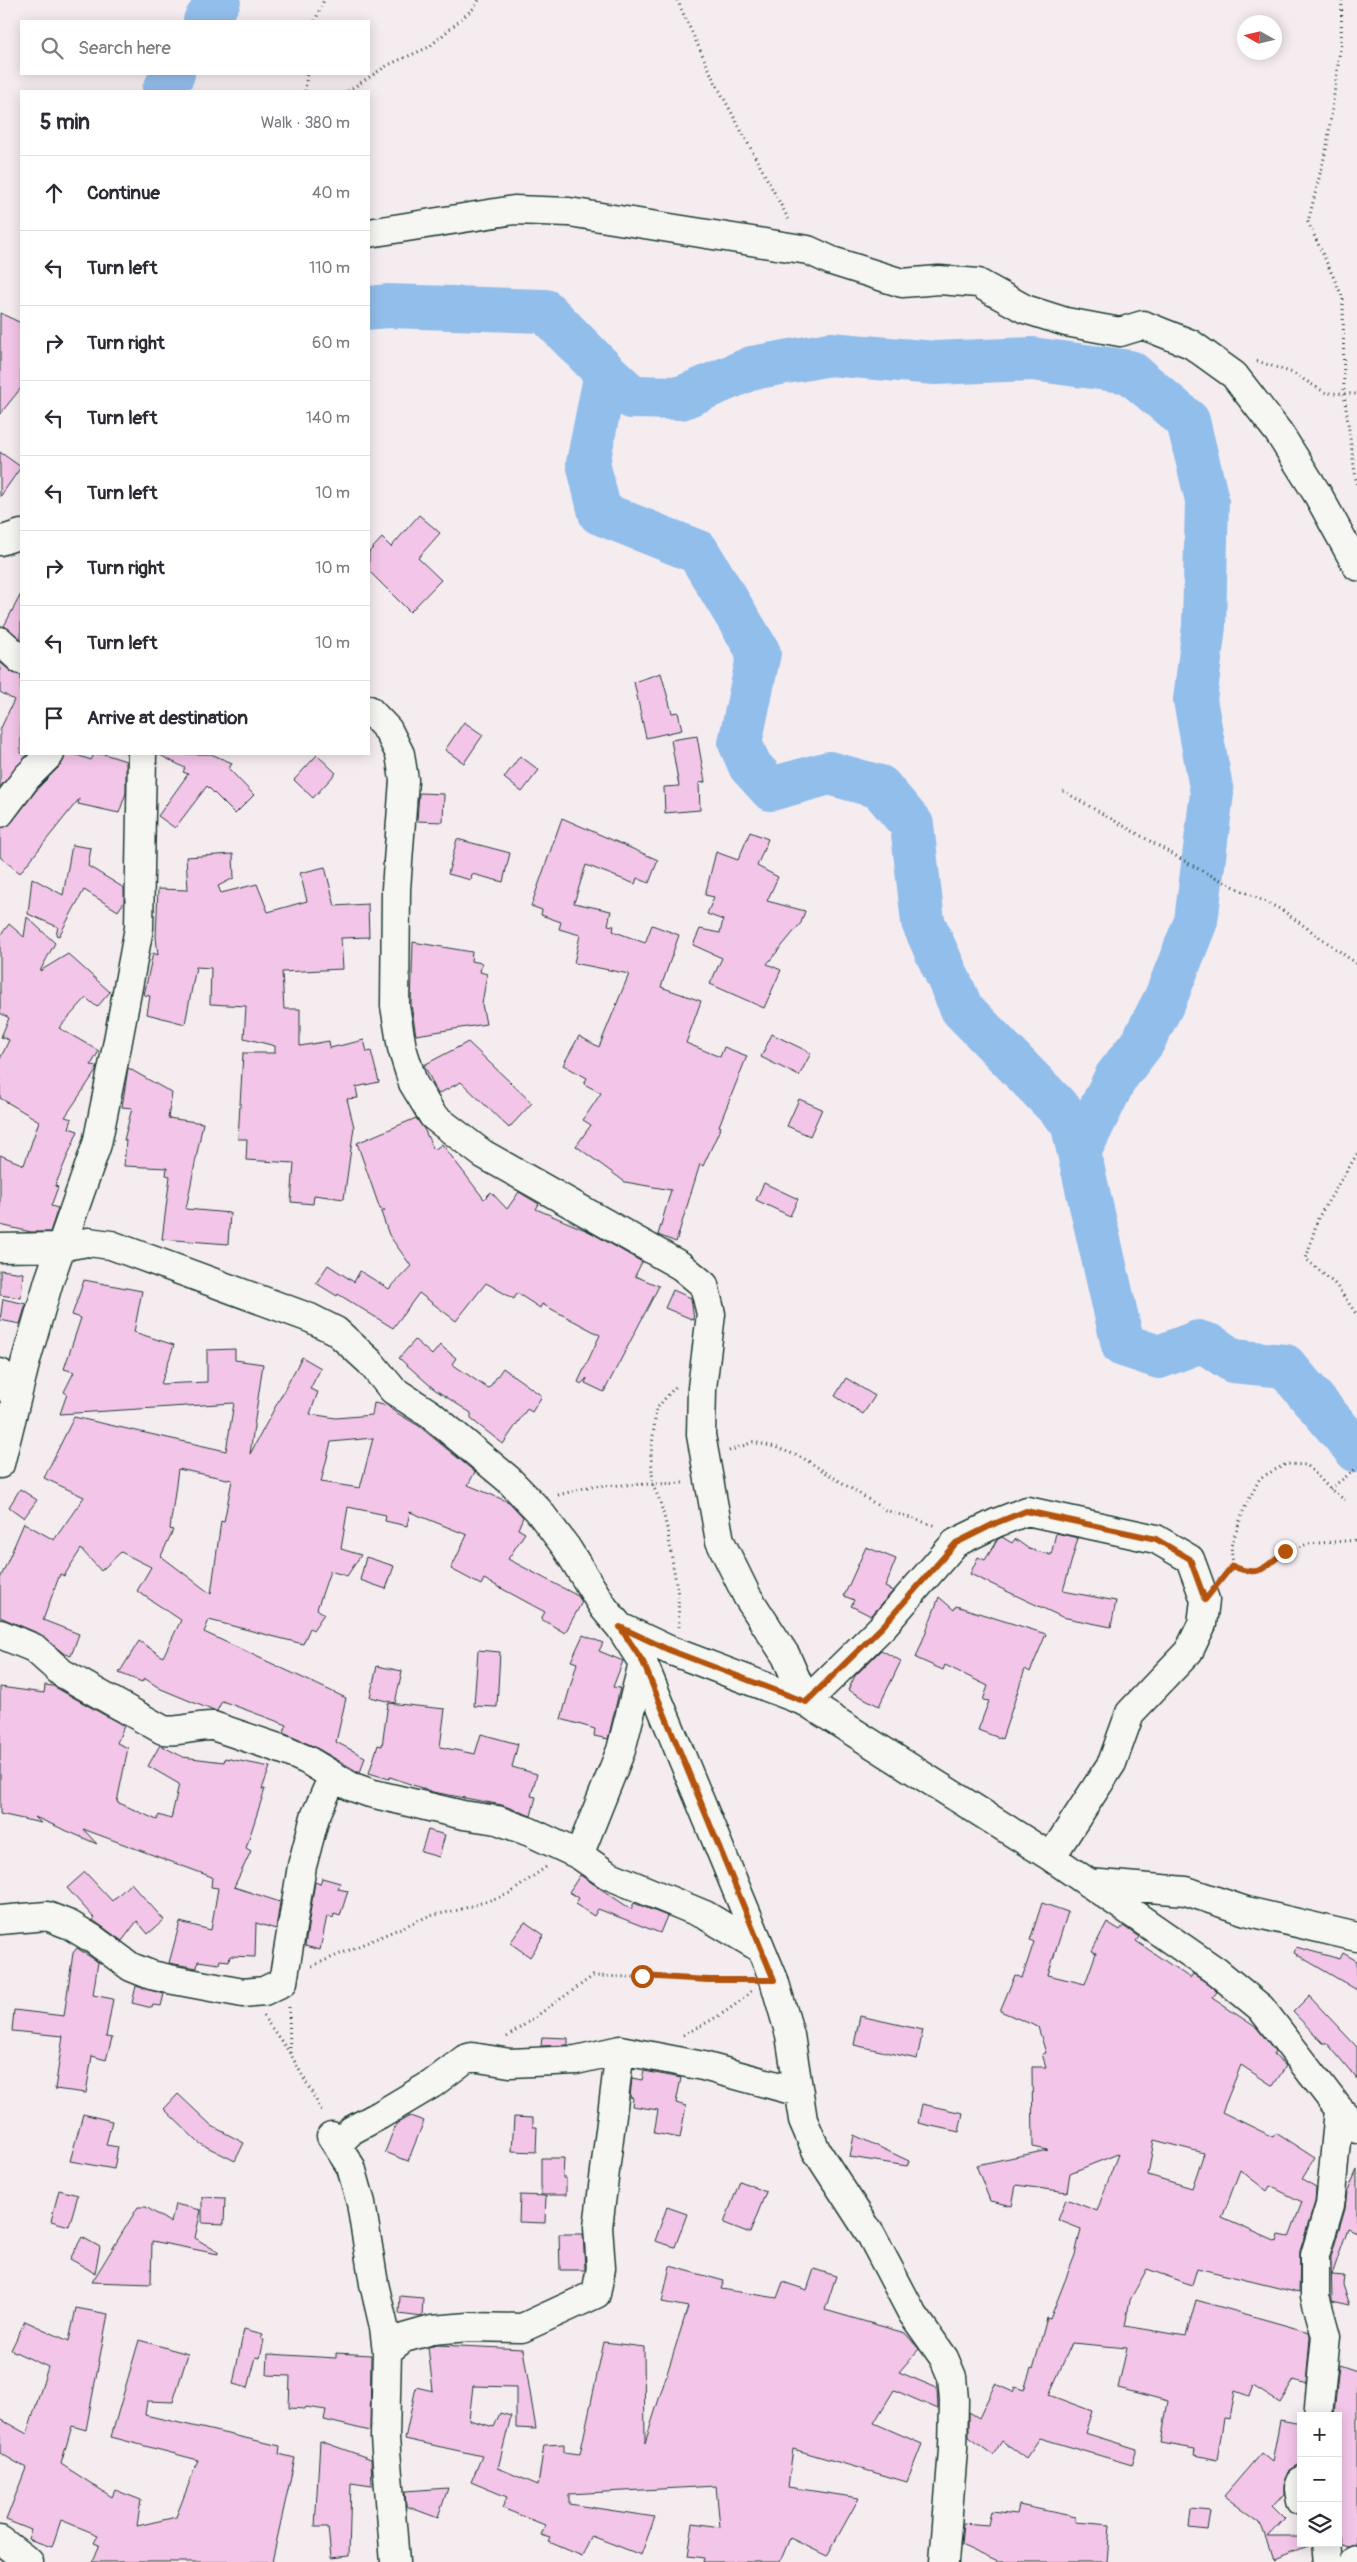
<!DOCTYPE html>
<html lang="en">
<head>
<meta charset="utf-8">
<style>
	body { margin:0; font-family:Pangolin,sans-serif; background:#f7f7f7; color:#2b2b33 }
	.controls { position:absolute; right:15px; bottom:15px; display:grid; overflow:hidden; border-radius:0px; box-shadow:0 2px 12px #0003 }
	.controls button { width:45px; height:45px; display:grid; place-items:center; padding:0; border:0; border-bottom:1px solid #e1e1e2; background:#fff; color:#2b2b33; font:25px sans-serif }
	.compass { position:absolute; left:1237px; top:15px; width:45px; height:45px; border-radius:50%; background:#fff; box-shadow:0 2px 12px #0003; rotate:278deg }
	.stop { position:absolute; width:15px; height:15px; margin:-11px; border:4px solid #b45309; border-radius:50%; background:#fff }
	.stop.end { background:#b45309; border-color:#fff; box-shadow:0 1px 5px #0008 }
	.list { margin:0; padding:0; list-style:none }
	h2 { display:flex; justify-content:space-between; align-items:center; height:65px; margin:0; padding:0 20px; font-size:21px }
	h2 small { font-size:16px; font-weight:400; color:#7c7c81 }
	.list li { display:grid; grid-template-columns:32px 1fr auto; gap:15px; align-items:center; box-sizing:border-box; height:75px; padding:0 20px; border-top:1px solid #e1e1e2 }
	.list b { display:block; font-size:19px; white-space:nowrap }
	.list em { font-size:16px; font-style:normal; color:#7c7c81 }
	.icon { flex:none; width:28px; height:28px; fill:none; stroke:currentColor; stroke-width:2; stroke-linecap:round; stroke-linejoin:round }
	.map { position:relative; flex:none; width:1357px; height:2562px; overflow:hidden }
	.search { position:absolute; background:#fff; box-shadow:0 2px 12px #0003; left:20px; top:20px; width:350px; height:55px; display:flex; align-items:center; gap:12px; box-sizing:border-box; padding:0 18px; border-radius:0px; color:#7c7c81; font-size:19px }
	.panel { position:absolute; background:#fff; box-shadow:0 2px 12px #0003; left:20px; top:90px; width:350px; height:665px; border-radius:0px }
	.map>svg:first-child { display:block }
</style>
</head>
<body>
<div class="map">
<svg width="1357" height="2562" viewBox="0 0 1357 2562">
	<rect width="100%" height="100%" fill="#f5ecf0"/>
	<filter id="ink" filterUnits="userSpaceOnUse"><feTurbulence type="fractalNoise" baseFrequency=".02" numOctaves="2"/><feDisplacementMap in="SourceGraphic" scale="10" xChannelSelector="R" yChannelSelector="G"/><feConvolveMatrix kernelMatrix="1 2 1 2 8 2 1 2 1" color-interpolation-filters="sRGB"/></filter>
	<g filter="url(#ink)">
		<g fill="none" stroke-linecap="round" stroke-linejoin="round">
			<path stroke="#92beeb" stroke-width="44" d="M205,21l14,-21
				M164,91l9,-17
				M369,308l18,-2 158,5 61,62 -18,90 12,50 98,39 61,101 -19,90 10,23 21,23 58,-16 51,14 32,38 11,97 39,87 110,113 51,223 36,12 39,-15 13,4 22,15 52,5 72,85
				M606,373l26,24 49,1 71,-30 78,-14 105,9 97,-4 98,13 58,49 19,79 -3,126 -9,74 17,93 -16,128 -30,76 -23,45 -27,35 -37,75"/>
		</g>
		<path fill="#f3c5e9" stroke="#1f3d34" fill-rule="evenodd" d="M0,313l21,10v65l-21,26z
			M0,452l21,15 -21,30z
			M419,515l21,18 -22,25 23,22 -31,32 -41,-41v-19l13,-14 9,9z
			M21,594v45l-17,-13z
			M0,662l11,10 10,3v79h7l-28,33v-57l14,-30 -14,-8z
			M661,673l11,40 6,-1 4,18 -36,8 -12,-56z
			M464,722l19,13 -19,28 -19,-13z
			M697,736l8,46 -6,1 1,27 -35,3 -1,-26 15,-1 -8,-46z
			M65,754h9l17,6 3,-6h10l22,7v32l-7,20 -41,-9 1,-5 -59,74 -20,-16v-29l12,-6 27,-35 22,-22z
			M158,754h53l21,9 -3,6 25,26 -19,19 -28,-28 -32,42 -17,-12 30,-42 -5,-2 2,-4z
			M317,755l19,18 -23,25 -19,-18z
			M520,756l19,14 -17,22 -18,-14z
			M419,793l25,1 -1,28 -26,-1z
			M562,818l96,42 -9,23 -12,-5 -2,6 -49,-19 -12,38 37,8 -3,14 6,1 -1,5 32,12 7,-18 27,10 -18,52 40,14 -15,42 34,14 4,-10 23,9 -28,70 2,1 -18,39 -3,-2 -24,78 -18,-7 13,-45 -46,-8 -49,-36 15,-21 -8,-5 18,-27 -17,-9 3,-6 -24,-13 16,-29 20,11 30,-73 -55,-11 6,-28 -21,-6 2,-7 -20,-7 1,-5 -11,-4z
			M750,832l18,7 -11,27 21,11 -11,24 38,10 -4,12 -34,41 14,6 -17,38 -54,-24 12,-26 -29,-13 7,-16 20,4 3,-13 -16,-6 7,-17 -9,-2 11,-43 22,8z
			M457,839l53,14 -7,29 -31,-8 -1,6 -23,-6z
			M72,845l19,3 -3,18 36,22v14l-6,9 -34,-21 -25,46 -3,-1 2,-8 -30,-13 4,-36 31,17z
			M233,854l1,24 -16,8 3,7 36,-9 11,28 39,-11 -7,-28 25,-6 10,39 33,-2 1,33 -28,1 2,31 -61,3 2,37h16v37l29,-5 1,7 34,-8 3,12 4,-1 8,31 -23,5 2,11 -11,1 7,28 -10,72 -30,-4 -1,9 -22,-2 3,-39 -48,-3 1,-21h-9l5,-86h32v-7l-31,-8 2,-32 -36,-2 1,-36 -15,-1 -11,57 -38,-10 3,-18 -6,-1 9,-42 5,2 -2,-18 2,-48 30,1 -2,-33z
			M27,917l28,26 -15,28 28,-17 42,38 -13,15 -11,-9 -27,30 40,23 -8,14 6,1 -1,5 -31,46 7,2 -3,9 9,3 -23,55 3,1 -7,19 7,2 -8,24h-19l-31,-7v-70l24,10 15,-44 -39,-23v-39l9,-19 -8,-3 8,-19 -9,-5v-77l9,-12 15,13z
			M413,942l59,10 -1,9 11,2 -2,9 7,2 -5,30 4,20 -70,11 -5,-30z
			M772,1034l39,19 -12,23 -38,-19z
			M468,1042l64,61 -23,25 -48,-46 -23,12 -14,-29z
			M128,1068l44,25 -4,25 35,5 -17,86 44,4 -2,31 -66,-5 8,-63 -4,-1 1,-7 -43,-2 2,-26h-2l8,-32 -10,-1z
			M799,1099l23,10 -12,27 -23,-10z
			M416,1118l8,11 10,21 8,-6 42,55 7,-7 16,17 12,-17 20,12 -3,5 54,23 52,30 -7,14 24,10 -55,106 -19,-9 2,-5 -6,6 -3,-2 22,-47 -58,-31 -2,4 -23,-15 -3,6 -28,-16 -30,38 -37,-28 -26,35 -55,-34 -1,2 -21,-13 12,-18 26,17 6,-11 29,18 22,-23 -22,-31 -8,-23 4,-2 -5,-1 -23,-66z
			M764,1183l34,16 -8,17 -34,-16z
			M0,1270l23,3 -2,25 -21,-3z
			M84,1280l58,11 -8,41 40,13 -13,39 46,-2v-32l28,-1v11l28,4 -13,90 52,-97 19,11 -11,21 8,3 -8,22 26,4 36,-3 2,-12 14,3 4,4 27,16 56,46 -7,13 41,17 14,15 -5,12 7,4 -17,26 70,37 4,6 -17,31 -24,-14 4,-7 -61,-33 -3,6 -30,-16 16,-34 -57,-23 -3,14 -22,-5 1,-6 -38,-8 -7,42 20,6 -14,21 -17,-5 -13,38 7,5 -11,16 -3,-2 -7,16 -94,-24 -5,12 142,66 -10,44 29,15 -5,16 -45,-26 -32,-14 4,-8 -65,-24 -5,10h-3l-53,-22 -17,-11 -2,4 -23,-9 20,-32 24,16 18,-37 -44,-29 14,-24 -30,-15 -20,19 -20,-22 -17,27 -4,-2 -17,46 36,14 -8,22 -8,-3 -23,-19 -40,-17v-38l24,-56 30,17 30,-43 -40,-19 30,-61 152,34 8,-48 -174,11 7,-20 -3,-2 10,-20 -10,-3 17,-51 -9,-3zM373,1438l-13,50 -39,-6 10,-40zM178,1469l54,11 -8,42 -3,-1 -10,73 -50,-38 12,-26 -3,-1z
			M673,1290l18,8 3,22 -29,-12z
			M3,1299l23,5 -6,20 -20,-4z
			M415,1340l17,15 8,-10 16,13 -4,6 34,23 3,1 14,-20 39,28 -10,16 -5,-3 -24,35 -32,-25v-6l-37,-24 -35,-31z
			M846,1378l29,18 -12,18 -28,-18z
			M20,1489l17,11 -13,18 -15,-11z
			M1056,1533l22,5 -15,53 53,10 -5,26 -49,-10 -92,-43 8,-17 7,3 13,-21 4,-2 10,6 3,-4 14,10 22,6z
			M866,1547l30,12 -11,28 8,4 -22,25 -20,-10 3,-6 -10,-4z
			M366,1557l28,9 -8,23 -26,-9z
			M939,1597l15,13 2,-4 90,28 -16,38 -5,-3 -23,70 -24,-9 11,-29 -6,-1 5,-14 -43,-21 -2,5 -27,-12z
			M583,1635l20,8 -4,8 24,10 -10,26 7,1 -12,51 -14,-3 1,-7 -34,-10 16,-56 -6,-2z
			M478,1650l22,2 -3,55 -23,-1z
			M881,1650l20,11 -22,45 -31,-16 7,-14z
			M377,1666l25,5 -7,32 -25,-6z
			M45,1685l8,1 71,40 -7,17 11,5 -11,54 40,18 2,-5 12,4 8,-35 -31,-18 12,-21 23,12 41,5 1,-4 45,9 -8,22h3l-19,59 5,3 -17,36 46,15 -4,27 -20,-6 -1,34 -25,-1 -1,5 -9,-1 -1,4 -21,-3 -1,7 -28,-5 11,-41 31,8 7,-42 -7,-1 1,-10 -129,-48 14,15 -62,-27 6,6 -41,-9v-127l44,6z
			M388,1703l57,6 -5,38 35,7 6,-20 37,10 -6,23 25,7 -6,22 5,1 -5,19 -29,-11 -69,-13 -43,-15 -1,2 -20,-6 9,-28 4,1z
			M428,1830l17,5 -6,22 -18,-5z
			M85,1872l27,29 19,-18 33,37 -16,14 -11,-13 -15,20 -29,-21 1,-2 -27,-30z
			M580,1875l51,34 3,-6 33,13 -7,17 -62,-24 -4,7 -19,-12 4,-6 -10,-6z
			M322,1878l18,5 -2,6 10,2 -8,25 -6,-2 -1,4 -6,-2 -7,34 -15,-4 10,-64 5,2z
			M1042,1903l26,9 -20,63 37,9 11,-31 -4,-2 15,-29 13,8 3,-4 16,11 -3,4 54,37 3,-4 14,9 10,9 -5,6 45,30 18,23 -2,3 13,12 -13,20 -32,-21 -19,47 51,25 3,-4 39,25 -13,21 14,8 -1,15 -15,49 -1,42 -102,-25 -5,17 -45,-16 -17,31 -5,26 61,10 10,-36 113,32 1,5 -4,47 -12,-4 -14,23 -27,-17 -4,10 -14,-5 -5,28 -6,-1 -7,42 -23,-5 1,-6 -34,-6 7,-42 -50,-13 9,-40 -55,-5 -23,52 43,16 -7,22 52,16 -5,16 -92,-27 -14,20 -24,-17 -9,14 -24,-18v-25l10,6 16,-34 18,8 2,-5 9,3 7,-22 2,1 14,-51 3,1 25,-64 6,-26 -23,-9 8,-21 31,12 21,-57 -48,19 -3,19 -51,-7 -4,21 -22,-5 -14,-36 72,-15 -15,-3 -1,-80h14l-4,-13 4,-1 -8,-26 -38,-16 15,-36 7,3 12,-36 -4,-2zM1154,2140l50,13 -12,35 -44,-13zM1240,2170l27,21 3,-5 32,16 -13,35 -10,-2 -2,7 -55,-24z
			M525,1922l19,13 -14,22 -20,-14z
			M1296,1947l44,12 3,-6 14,8v29l-63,-37z
			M77,1948l21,14 -5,33 20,4 -7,38 6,1 -6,22 -14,-4 -6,37 -31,-4 8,-53 -51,-5 2,-21 50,6 9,-63z
			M136,1986l28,8 -3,12 -8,-1 -1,3 -20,-5z
			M1309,1996l48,51v32l-30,-36h-4l-30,-31z
			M860,2016l63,14 -6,29 -63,-14z
			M542,2037l26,1v7l-27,1z
			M644,2071l37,7 -5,25 10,3 -6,32 -26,-5 4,-23 -26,-4 1,-8 -3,-1 2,-19 10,2z
			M178,2094l34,32 32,17 -9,18 -36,-18 -35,-34z
			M922,2104l41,9 -4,19 -41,-9z
			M83,2114l29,7 -6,24 12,2 -4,22 -44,-8z
			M410,2116l14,5 -16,40 -23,-9 11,-28z
			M514,2117l19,1v9h4l-1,25 -24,-1z
			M854,2135l55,26 -2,5 -57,-9z
			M541,2158h23l-1,20h3v17h-25z
			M1357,2170v62l-9,-4 -16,47 12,1 -1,9 7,20 -18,-4 -1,-44 14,-48 2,-17z
			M740,2181l26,11 -16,41 -26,-10z
			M59,2190l19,5 -9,31 -18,-5z
			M520,2195l26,1 -1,27 -26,-1z
			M202,2197l23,1 -1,26 -22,-1z
			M175,2204l26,6 -6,28 23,14v2l-66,-13 -1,43 -59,-2 46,-75h8l25,16z
			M667,2207l20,7 -12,33 -20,-6z
			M559,2234h24l2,36h-25z
			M82,2237l18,10 -5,26 -25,-14z
			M670,2266l54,15 -3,8 56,9 6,-16 24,8 7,-21 22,7 -11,34 80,23 14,16 -20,23 38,16 1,21 -44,-19 -20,33 48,21 -15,38 -114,-33 -5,38 71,11 -32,58 -37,-18 -10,24h-77l1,-4 -16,-2 5,-33 27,4 -4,-41 -147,8v10l86,13 -14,38 -49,-19 -10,20 -33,-14 2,-4 -10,-3 4,-10 -43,-17 5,-11 -36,-15 11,-26 -77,-17 11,-52 17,4 -5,-44 10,-2 85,4 13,80 -20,-1v-41l-43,-1 -4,34 25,7 6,-14 11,3 -13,52 40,17 6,-40 20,-1v8l16,2 24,-112 40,5 1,96 43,-136 -26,-5z
			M400,2296l23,2 -1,19 -23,-3z
			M76,2308l32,6 -22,116 -14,-4 -11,38 51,33 3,-7 26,10 -4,26 39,-9 22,-57 -87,-23 28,-97 49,14 -15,48 -26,-1 -2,14 135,31 -1,8 16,4 -23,104h-180l7,-17 -5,-2 4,-8 -37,-15 -9,27 -24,-8 3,-9 -25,-10 20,-52 -26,-15v-34l27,15 21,-67 -37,-17 14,-29 44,20z
			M244,2329l19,5 -2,5 3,1 -4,18 -4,-1 -8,31 -15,-4z
			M336,2353l35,2 -1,76 -46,-11 2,-10 -20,-3 -1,2 -16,-1 1,-32 -23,-1 1,-21 68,4z
			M1339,2365l18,6v174l-9,2 -7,-2 -3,-10v-119h-4z
			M1280,2420l21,4v39l-12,8 -5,14v9l-11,12 12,12 -18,19h34v6h9v2l-37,14 -13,-36 -36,-27 37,-43 11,9z
			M320,2441l51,18 1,27 -21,-3 -2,73 -18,2 -3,-31h-13z
			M448,2488l-10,30 -32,-12 -1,-15z
			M1019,2505l57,12v5l34,3 -3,37h-109l-37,-17 2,-22 25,2 3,-14 26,3z
			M1191,2509l19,2 -3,19 -18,-2z"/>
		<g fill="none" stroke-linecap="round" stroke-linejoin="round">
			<defs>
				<path id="minor" d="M369,233l145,-23 55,2 239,38 24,11 70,22 37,-3 39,3 47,26 41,13 54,10 23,-7 48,19 43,31 45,58 39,62 39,71
					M0,541l21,-7
					M0,641l21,19
					M369,710l19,20 12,24 4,26 -8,109 -1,117 7,42 11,35 20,33 50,38 198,112 23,19 7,29 -9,74 -1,47 19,106 27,55 39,60 20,46 77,-76 72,-83 41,-20 31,-12 129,28 34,20 15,41 -3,24 -13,27 -59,62 -18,50 -61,94
					M0,813l27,-36 23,-23
					M0,1248l59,-1 29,-5 23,3 199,73 26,13 34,31 23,28 37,24 78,65 30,31 28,37 38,61 16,19 23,36 131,317 16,55 13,85 13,30 55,85 41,78 32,45 8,19 2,23 -1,50 -9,112
					M0,1373l16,27
					M0,1464l26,-104 23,-79 48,-137 19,-93 23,-123 3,-174
					M620,1627l49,23 137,52 245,155 165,114 45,37 78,101 18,19
					M0,1634l34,14 28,25 101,57c17,3 33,-5 50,-4l71,24 23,10 43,26 20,7 93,22 34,5 33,12 49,23 29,20 97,40 55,33
					M579,1855l42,-105 22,-87
					M1088,1883l98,8 60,20 111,26
					M0,1920l47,-4 23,9 23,14 38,28 20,8 23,5 69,13 21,-2 19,-9 19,-116 13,-49 18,-41
					M331,2136l20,31 10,36 13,81 10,43 3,24 -2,87 10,124
					M338,2144l14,-14 28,-15 52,-31 33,-25 7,-2 38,6 66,-3 44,-10 83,16 96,26
					M387,2351l17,-13 28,-8 37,-3 53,1 74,-34 5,-26 -3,-41 22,-177
					M1318,2416l8,-80 -11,-40v-41l15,-50 9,-96
					M1301,2481l-2,8 2,11
					M0,2540l29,22
					M1325,2543l2,19
					M1353,2562l4,-2"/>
			</defs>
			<use href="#minor" stroke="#1f3d34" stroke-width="31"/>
			<path stroke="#1f3d34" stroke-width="3" stroke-dasharray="1 4" stroke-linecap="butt" d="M677,0l36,78 76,142
				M1342,0l-1,43 -14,103 -19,76 35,76 1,96 13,93
				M315,21l9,-21
				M305,91l2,-17
				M348,91l40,-26 41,-18 45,-39 5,-8
				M1257,361l36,12 33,20 31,1
				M1063,791l139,80 80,39 75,54
				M1357,1154l-39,64 -12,41 30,26 21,30
				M675,1387l-19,22 -5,45 2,32 7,15 7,27 11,67 1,32
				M729,1451l24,-9 22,5 28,11 82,52 51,16
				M1330,1489l27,-21
				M558,1495l34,-9 93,-3
				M1233,1567l15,6 12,-3 25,-19 23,-7 49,-4
				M1224,1576l9,-9 -2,-21 13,-37 16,-31 26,-14 21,1 23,24 15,11
				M312,1966l117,-50 30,-6 50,-16 37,-27
				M289,2007l1,46
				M263,2016l27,37 33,60
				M683,2035c25,-13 48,-24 68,-44
				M507,2037l86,-61 153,4"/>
			<use href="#minor" stroke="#f6f6f2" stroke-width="28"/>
		</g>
	</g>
	<g fill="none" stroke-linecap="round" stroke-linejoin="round" filter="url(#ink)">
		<path stroke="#b45309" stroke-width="6" d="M642,1976l66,4h66l-131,-318 -23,-35 49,23 137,52 77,-76 73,-83 40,-20 30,-12 130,28 34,20 15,41 27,-34c28,12 32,2 53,-15"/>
	</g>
</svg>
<div class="controls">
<button>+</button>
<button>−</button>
<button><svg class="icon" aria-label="layers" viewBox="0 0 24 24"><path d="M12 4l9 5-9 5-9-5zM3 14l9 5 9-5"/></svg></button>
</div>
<svg class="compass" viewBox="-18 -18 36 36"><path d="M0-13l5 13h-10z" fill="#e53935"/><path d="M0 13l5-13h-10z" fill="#7c7c81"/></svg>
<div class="stop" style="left:642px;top:1976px"></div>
<div class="stop end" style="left:1285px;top:1551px"></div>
<div class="search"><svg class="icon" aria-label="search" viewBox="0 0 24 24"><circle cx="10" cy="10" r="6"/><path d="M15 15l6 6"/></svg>Search here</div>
<section class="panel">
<h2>5 min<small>Walk · 380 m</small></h2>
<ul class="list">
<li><svg class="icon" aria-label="ahead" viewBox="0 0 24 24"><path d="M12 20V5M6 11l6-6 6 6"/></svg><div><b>Continue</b></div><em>40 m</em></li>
<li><svg class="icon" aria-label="left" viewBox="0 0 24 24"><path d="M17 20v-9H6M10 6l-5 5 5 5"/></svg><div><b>Turn left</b></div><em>110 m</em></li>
<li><svg class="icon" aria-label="right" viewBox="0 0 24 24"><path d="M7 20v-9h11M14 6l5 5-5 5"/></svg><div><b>Turn right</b></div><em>60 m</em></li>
<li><svg class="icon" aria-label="left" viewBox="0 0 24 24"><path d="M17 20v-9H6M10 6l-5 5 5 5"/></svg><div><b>Turn left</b></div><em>140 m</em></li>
<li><svg class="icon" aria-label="left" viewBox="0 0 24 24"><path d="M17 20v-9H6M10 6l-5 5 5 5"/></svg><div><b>Turn left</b></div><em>10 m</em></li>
<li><svg class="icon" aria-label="right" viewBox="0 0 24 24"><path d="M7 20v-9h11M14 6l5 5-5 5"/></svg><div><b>Turn right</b></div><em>10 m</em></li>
<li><svg class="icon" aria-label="left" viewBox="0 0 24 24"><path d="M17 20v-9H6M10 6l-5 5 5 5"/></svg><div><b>Turn left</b></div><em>10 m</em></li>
<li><svg class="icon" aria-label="arrive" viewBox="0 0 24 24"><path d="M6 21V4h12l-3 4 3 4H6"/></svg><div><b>Arrive at destination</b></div></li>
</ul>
</section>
</div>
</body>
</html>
